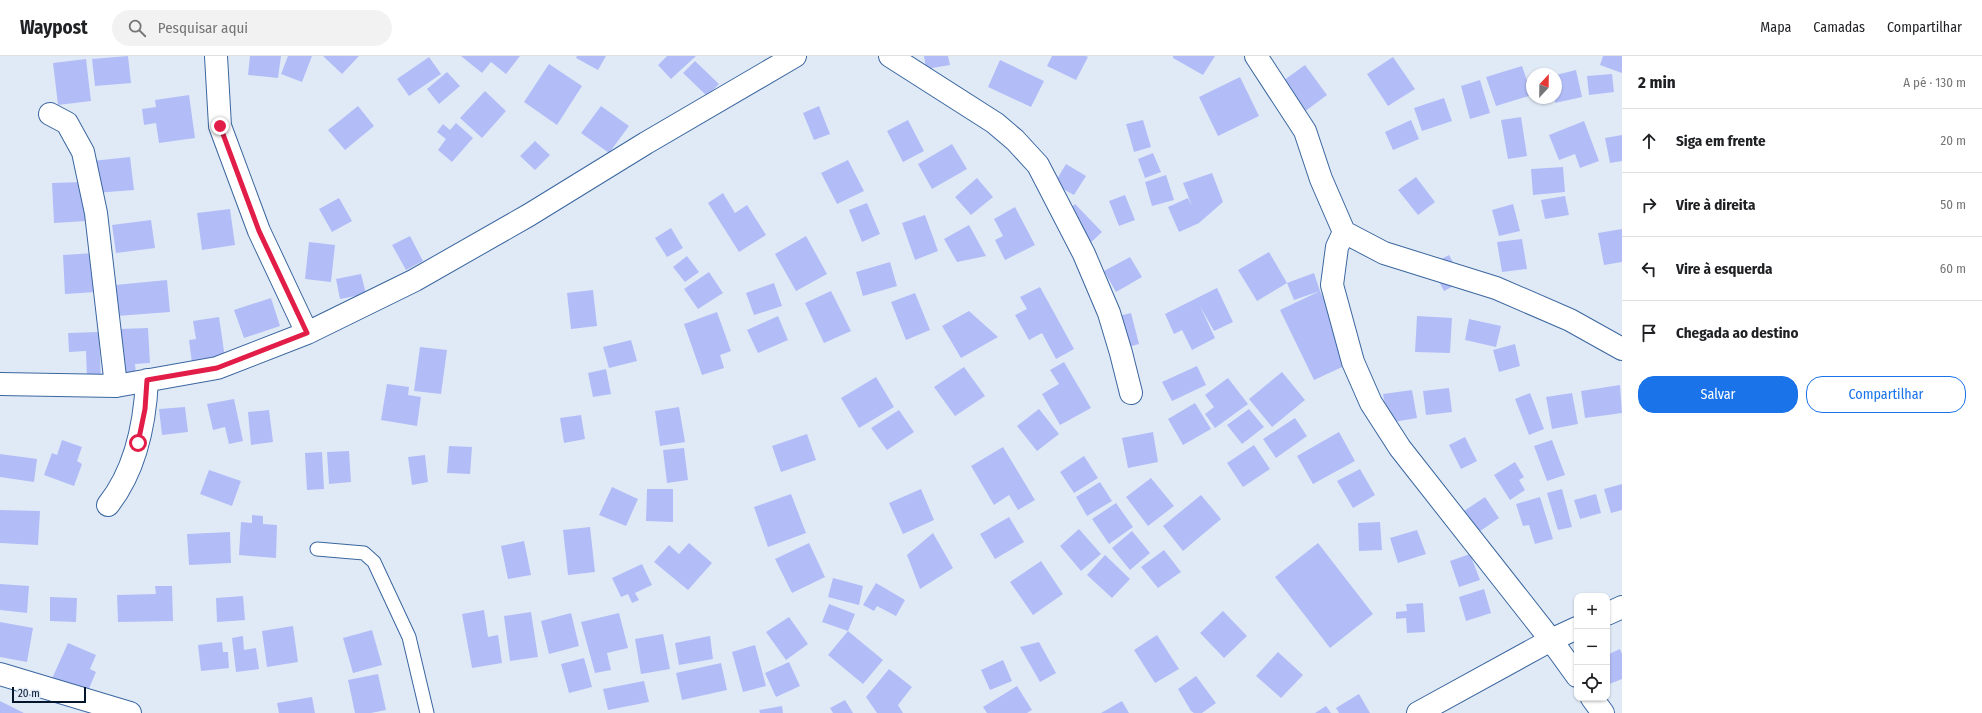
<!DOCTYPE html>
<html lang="pt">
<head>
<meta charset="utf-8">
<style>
	body { margin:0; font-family:"Fira Sans Condensed",sans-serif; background:#f2f2f2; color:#202124 }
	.controls { position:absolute; right:12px; bottom:12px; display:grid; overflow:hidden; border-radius:8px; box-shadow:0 1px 3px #0004 }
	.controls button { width:36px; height:36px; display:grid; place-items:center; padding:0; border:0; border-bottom:1px solid #e0e0e0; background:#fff; color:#202124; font:20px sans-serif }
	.compass { position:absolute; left:1526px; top:12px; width:36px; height:36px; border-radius:50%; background:#fff; box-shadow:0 1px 3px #0004; rotate:22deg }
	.scale { position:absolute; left:12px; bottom:10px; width:74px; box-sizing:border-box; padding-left:4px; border:2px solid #04152c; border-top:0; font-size:11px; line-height:14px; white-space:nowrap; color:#04152c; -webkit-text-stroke:3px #e0eaf7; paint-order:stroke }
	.stop { position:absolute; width:12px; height:12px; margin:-9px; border:3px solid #e11d48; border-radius:50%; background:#fff }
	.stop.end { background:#e11d48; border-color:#fff; box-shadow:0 1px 4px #0008 }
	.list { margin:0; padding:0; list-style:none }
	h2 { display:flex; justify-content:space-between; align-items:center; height:52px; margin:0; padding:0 16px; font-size:17px }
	h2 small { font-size:13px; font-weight:400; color:#757577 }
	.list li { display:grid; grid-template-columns:26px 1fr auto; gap:12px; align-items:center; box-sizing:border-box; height:64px; padding:0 16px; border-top:1px solid #e0e0e0 }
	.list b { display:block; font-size:15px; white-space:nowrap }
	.list em { font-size:13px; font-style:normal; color:#757577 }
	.actions { display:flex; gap:8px; padding:12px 16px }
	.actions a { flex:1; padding:9px 0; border:1px solid #1a73e8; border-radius:16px; text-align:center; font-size:14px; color:#1a73e8 }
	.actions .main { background:#1a73e8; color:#fff }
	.icon { flex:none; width:22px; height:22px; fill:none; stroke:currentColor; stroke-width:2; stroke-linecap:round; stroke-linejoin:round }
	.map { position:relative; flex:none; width:1622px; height:657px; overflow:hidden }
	header { display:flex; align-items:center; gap:24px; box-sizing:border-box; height:56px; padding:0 20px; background:#fff; border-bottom:1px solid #e0e0e0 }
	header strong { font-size:19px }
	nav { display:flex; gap:22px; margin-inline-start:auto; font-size:14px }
	.search { width:280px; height:36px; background:#f2f2f2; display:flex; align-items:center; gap:10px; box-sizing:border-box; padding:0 14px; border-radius:22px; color:#757577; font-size:15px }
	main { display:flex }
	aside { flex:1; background:#fff }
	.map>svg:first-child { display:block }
</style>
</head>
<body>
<header>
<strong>Waypost</strong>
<div class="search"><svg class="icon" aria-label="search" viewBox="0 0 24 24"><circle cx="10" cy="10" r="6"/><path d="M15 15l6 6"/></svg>Pesquisar aqui</div>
<nav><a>Mapa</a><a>Camadas</a><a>Compartilhar</a></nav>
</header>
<main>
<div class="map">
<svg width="1622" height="657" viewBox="0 0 1622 657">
	<rect width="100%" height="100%" fill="#e0eaf7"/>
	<path fill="#b2bdf7" d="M128,0l3,27 -36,3 -3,-27z
		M250,0h31l-3,22 -30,-3z
		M288,0h24l-10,26 -21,-8z
		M323,0h36l-17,18z
		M461,0h59l-14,18 -15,-12 -9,11z
		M577,0h29l-8,14 -22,-12z
		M667,0h29l-25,23 -13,-14z
		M924,0h24l2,9 -24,4z
		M1052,0h34l2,1 -12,23 -29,-14z
		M1173,0h42l-12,19 -30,-17z
		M1603,0h19v17l-22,-8z
		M429,1l12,17 -32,22 -12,-17z
		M1393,1l22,32 -27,17 -21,-32z
		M86,3l5,42 -33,4 -5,-42z
		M1000,4l44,21 -13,26 -43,-20z
		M695,5l24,23 -12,12 -24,-23z
		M549,8l33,22 -25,39 -33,-23z
		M1305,9l22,30 -35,26 -23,-30z
		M1522,10l10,29 -36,11 -10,-29z
		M1576,14l6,27 -27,6 1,-28z
		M447,16l13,14 -21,18 -12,-15z
		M1612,18l2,18 -25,3 -2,-19z
		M1240,21l19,39 -41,20 -19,-39z
		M1480,24l10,33 -20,6 -9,-33z
		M485,35l21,20 -24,27 -22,-20z
		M189,39l6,43 -36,5 -3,-20 -12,2 -2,-16 14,-2 -1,-7z
		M1444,42l8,23 -30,10 -8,-23z
		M358,50l16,20 -29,24 -17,-20z
		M601,50l28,20 -20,27 -28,-20z
		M819,50l11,28 -16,6 -11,-27z
		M1521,61l6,39 -19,3 -7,-39z
		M908,64l16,31 -21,11 -16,-31z
		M1143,64l8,27 -17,5 -8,-28z
		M1411,64l8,19 -26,11 -8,-18z
		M1584,65l15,40 -19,7 -5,-14 -16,6 -10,-25z
		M456,67l17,15 -21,24 -14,-12 8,-11 -9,-7 6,-8 7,6z
		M1622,79v26l-12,2 -5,-25z
		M535,85l15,14 -15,15 -15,-14z
		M952,88l15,25 -35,20 -14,-25z
		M1153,97l8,19 -16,6 -7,-19z
		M130,101l4,33 -39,3 -3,-32z
		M848,104l16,31 -27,13 -16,-31z
		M1066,108l20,12 -12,19 -20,-11z
		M1563,111l2,25 -32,3 -2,-26z
		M1212,117l11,29 -24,21 -20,9 -11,-25 20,-9 4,8 -9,-23z
		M1166,119l8,25 -22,6 -7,-24z
		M1416,121l19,25 -17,13 -20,-25z
		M977,122l16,19 -22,18 -16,-18z
		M83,126l3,39 -32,2 -2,-40z
		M723,137l12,20 12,-8 19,30 -27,17 -31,-49z
		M1125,139l10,25 -16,6 -10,-25z
		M1565,140l4,19 -24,4 -4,-19z
		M339,142l13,23 -20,11 -13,-23z
		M867,147l13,31 -18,8 -13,-32z
		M1075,148l27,28 -15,14 -27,-28z
		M1513,148l7,27 -21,5 -7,-26z
		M1015,151l20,38 -30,15 -10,-20 8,-4 -9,-17z
		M230,153l5,36 -33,5 -5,-37z
		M925,159l13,36 -23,9 -13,-37z
		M151,164l4,28 -39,5 -4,-28z
		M969,169l17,31 -29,6 -13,-23z
		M671,172l12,20 -16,9 -12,-19z
		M1622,173v33l-18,3 -6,-32z
		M410,180l13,25 -17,9 -14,-25z
		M806,180l21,38 -31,17 -21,-37z
		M1522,183l5,30 -25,3 -5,-30z
		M309,186l26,3 -4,37 -26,-3z
		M1269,196l18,31 -30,18 -19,-31z
		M94,197l2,39 -31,2 -2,-39z
		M1449,199l14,26 -19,10 -14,-26z
		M687,200l12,16 -14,10 -12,-15z
		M1130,201l12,20 -26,15 -12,-21z
		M890,206l7,24 -34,10 -7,-24z
		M709,216l14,21 -25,16 -14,-20z
		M1314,217l6,18 33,71 -39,18 -34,-70 40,-19 -26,9 -7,-17z
		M361,218l5,20 -26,5 -4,-20z
		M167,224l3,32 -53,4 -2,-31z
		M774,227l8,23 -28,9 -8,-22z
		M1040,231l34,62 -18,10 -14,-26 -13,7 -14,-25 12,-6 -7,-12z
		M1217,232l16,34 -19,9 -14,-25 15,32 -23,12 -10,-20 -8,4 -9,-20z
		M593,234l4,36 -26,3 -4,-36z
		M831,235l20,40 -27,12 -19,-40z
		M915,237l15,37 -24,10 -15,-38z
		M271,242l9,28 -36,12 -10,-28z
		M969,255l29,26 -37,21 -19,-32z
		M717,256l14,39 -11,4 4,13 -22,7 -18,-51z
		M1131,257l8,31 -25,7 -8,-32z
		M778,260l10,24 -30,13 -11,-23z
		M1417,260l35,2 -2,35 -35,-1z
		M219,261l6,41 -33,5 -3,-23 7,-1 -3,-18z
		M1469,263l32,7 -5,21 -31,-7z
		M148,272l2,35 -15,1 1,10 -15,1 -3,-46z
		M99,276l2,47 -14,1 -1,-29 -17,1 -1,-19z
		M631,284l6,21 -28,7 -6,-21z
		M1515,288l5,22 -21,6 -6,-22z
		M420,291l27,3 -6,44 -27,-3z
		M1064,306l27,46 -31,17 -18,-31 17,-10 -9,-14z
		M1197,310l9,19 -34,16 -10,-19z
		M964,311l21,29 -30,20 -21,-29z
		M606,313l5,25 -18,3 -5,-24z
		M1282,316l23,28 -33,27 -23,-28z
		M876,321l18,30 -35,21 -18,-30z
		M1228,322l20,26 -33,24 -10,-14 9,-7 -9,-12z
		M387,328l22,3 -1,8 13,2 -4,29 -36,-6z
		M1620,329l2,28 -37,5 -4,-27z
		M1449,332l3,24 -26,3 -3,-24z
		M1412,334l5,28 -29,5 -5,-29z
		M1530,337l14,36 -15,6 -14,-36z
		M1572,337l6,31 -26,5 -6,-32z
		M234,343l9,42 -14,3 -4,-17 -12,3 -6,-26z
		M1195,347l16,26 -28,16 -15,-26z
		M185,351l3,25 -26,3 -3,-26z
		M679,351l6,35 -25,4 -5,-35z
		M1039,353l20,25 -22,17 -20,-25z
		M1249,353l15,18 -22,17 -15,-19z
		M269,354l4,32 -22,3 -3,-33z
		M899,354l15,22 -27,18 -16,-22z
		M581,359l4,24 -21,4 -4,-25z
		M1295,362l12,18 -31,22 -13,-19z
		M1153,376l5,30 -30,6 -6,-30z
		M1339,376l16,29 -42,23 -16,-28z
		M807,378l9,26 -35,12 -9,-26z
		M1465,381l12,24 -16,8 -12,-24z
		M62,384l20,7 -5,14 5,3 -8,22 -30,-11 8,-22 5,2z
		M1552,384l13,35 -18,6 -13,-35z
		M1254,389l16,24 -27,18 -16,-24z
		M449,390l23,1 -2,27 -23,-1z
		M1003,391l32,53 -17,10 -9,-15 -15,10 -23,-39z
		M684,392l4,32 -21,3 -4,-33z
		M349,395l2,31 -22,2 -2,-32z
		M322,396l2,37 -17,1 -2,-37z
		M0,398l37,5 -3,23 -34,-5z
		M425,399l3,27 -16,3 -4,-28z
		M1084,400l14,22 -24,15 -14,-21z
		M1515,406l9,15 -5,3 6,10 -15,10 -16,-25z
		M1360,413l15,26 -22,13 -16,-27z
		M209,414l32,11 -9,25 -32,-12z
		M1151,422l23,28 -26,20 -22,-29z
		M1100,426l12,19 -25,15 -11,-19z
		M1622,428v26l-11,3 -7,-24z
		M612,431l26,12 -12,27 -27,-11z
		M647,433h26v33l-27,-1z
		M921,433l13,31 -31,14 -14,-31z
		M1562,433l10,38 -14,3 -11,-37z
		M791,438l15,39 -38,14 -14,-40z
		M1596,438l5,19 -21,6 -6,-19z
		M1201,439l20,24 -38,32 -20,-25z
		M1485,441l14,21 -23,16 -15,-21z
		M1540,441l13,42 -18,5 -6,-19 -6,1 -7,-22z
		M1116,447l17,24 -24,17 -17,-25z
		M0,454l40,1 -2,34 -38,-2z
		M252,459l11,1v8l14,1 -1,33 -37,-3 2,-33 11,1z
		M1009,461l15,25 -29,17 -15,-25z
		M1380,466l2,28 -23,1 -1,-28z
		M590,471l5,45 -27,3 -5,-45z
		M1079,473l22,25 -20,17 -21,-25z
		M1417,474l9,24 -28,9 -8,-25z
		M1132,475l18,22 -20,17 -18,-22z
		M230,476l1,31 -42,2 -2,-31z
		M933,477l20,35 -33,21 -13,-34z
		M524,485l7,34 -23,4 -7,-33z
		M689,487l23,20 -24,27 -34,-28 15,-17 10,9z
		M809,487l16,34 -33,16 -17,-34z
		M1318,487l55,71 -43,34 -55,-71z
		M1164,494l17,22 -23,16 -17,-21z
		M1470,498l10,26 -21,7 -9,-26z
		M1105,499l25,24 -18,19 -25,-23z
		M1041,505l22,33 -30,21 -23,-33z
		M642,508l10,21 -17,8 4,7 -7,3 -4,-9 -7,3 -9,-19z
		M833,522l30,8 -4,19 -31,-8z
		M876,527l29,17 -9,16 -19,-10 -3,5 -11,-6z
		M0,528l29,2 -2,27 -27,-3z
		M155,530h17l1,35 -55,1 -1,-27 39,-1z
		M1484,533l7,24 -25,8 -7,-24z
		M243,540l2,24 -28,2 -1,-24z
		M50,541l27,1 -1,24 -26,-1z
		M1423,547l2,29 -18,1 -1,-15 -10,1v-7l11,-1 -1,-7z
		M829,548l26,10 -7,17 -26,-9z
		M484,554l4,27 10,-2 4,28 -30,5 -10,-54z
		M1223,555l24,25 -23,22 -24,-25z
		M531,556l7,45 -28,4 -6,-45z
		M571,557l8,33 -30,8 -8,-33z
		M619,557l9,35 -21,5 4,17 -16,3 -14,-51z
		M789,561l19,27 -22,16 -20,-28z
		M0,566l33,6 -6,34 -27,-5z
		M293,570l5,36 -31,5 -5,-36z
		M372,574l10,35 -29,8 -10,-35z
		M848,575l35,29 -20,24 -35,-29z
		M663,578l7,35 -29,5 -6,-35z
		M1157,579l22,34 -24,14 -21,-33z
		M243,580l1,14 12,-2 3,21 -23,3 -4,-34z
		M710,580l3,23 -34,6 -4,-22z
		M222,586l1,10h5l1,16 -28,3 -3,-26z
		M1039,586l17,31 -16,9 -20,-35z
		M68,587l28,12 -6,14 6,3 -11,26 -35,-15z
		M755,589l11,41 -23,6 -11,-40z
		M1620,593l2,5v25l-15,6v-30z
		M1278,596l25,23 -22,23 -25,-22z
		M584,602l8,29 -23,6 -8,-29z
		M1003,604l9,21 -22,9 -9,-20z
		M789,606l11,24 -24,11 -11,-24z
		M721,607l6,27 -45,10 -6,-27z
		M889,613l23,18 -14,18 5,8h-26l-11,-16z
		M378,618l8,36 -15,3h-16l-7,-33z
		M1196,620l20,27 -14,10h-8l-3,-2 -13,-22z
		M644,625l5,21 -41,8 -5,-21z
		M1017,630l15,24 -5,3h-40l-4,-6z
		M1359,638l11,19h-31l-3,-5z
		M312,641l3,16h-36l-2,-10z
		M845,644l8,13h-20l-3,-5z
		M0,645l24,12h-24z
		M1122,645l7,12h-28z
		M782,650l1,7h-23l-1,-3z
		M1326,650l5,7h-16z"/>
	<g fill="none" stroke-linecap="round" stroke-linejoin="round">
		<defs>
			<path id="lane" d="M317,493l47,4 10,9 35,75 18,76"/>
			<path id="street" d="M216,0l4,70 39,105 48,102
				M890,0l105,67 20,17 23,25 46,89 25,59 12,40 10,40
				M1256,0l49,75 16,48 23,53 40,21 112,35 74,32 52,29
				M50,58l17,9 16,29 13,61 20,173
				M1344,176l-7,15 -5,38 21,77 18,41 29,45 151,192 26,36
				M0,328l116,2 101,-18 90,-35 108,-53 114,-65 117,-72 149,-87
				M108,449c27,-34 37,-82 39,-125
				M1607,558l15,-7
				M0,618l130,39
				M1592,642l11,15
				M1418,657l133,-73 26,-12"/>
		</defs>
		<use href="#lane" stroke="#3a669f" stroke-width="15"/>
		<use href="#street" stroke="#3a669f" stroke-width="24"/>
		<use href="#lane" stroke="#fff" stroke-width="13"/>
		<use href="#street" stroke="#fff" stroke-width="22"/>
	</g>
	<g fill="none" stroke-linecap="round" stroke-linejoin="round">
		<path stroke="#e11d48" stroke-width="5" d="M138,387l7,-34 2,-29 70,-12 90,-35 -48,-102 -39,-105"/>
	</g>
</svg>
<div class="controls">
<button>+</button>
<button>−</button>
<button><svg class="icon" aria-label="locate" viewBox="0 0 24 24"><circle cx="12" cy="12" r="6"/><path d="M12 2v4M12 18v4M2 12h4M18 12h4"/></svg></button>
</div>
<svg class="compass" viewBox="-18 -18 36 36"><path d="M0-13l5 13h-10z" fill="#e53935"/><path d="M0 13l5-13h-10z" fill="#757577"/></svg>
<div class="scale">20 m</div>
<div class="stop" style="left:138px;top:387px"></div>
<div class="stop end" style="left:220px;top:70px"></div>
</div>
<aside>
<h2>2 min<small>A pé · 130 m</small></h2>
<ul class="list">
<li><svg class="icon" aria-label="ahead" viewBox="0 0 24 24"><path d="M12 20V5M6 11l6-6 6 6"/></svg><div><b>Siga em frente</b></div><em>20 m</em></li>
<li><svg class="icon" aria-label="right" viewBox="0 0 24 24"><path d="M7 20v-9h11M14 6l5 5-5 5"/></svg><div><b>Vire à direita</b></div><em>50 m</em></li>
<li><svg class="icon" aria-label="left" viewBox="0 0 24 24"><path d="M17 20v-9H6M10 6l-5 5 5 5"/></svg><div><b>Vire à esquerda</b></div><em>60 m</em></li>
<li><svg class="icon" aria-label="arrive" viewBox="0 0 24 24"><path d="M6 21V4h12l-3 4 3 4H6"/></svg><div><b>Chegada ao destino</b></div></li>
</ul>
<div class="actions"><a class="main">Salvar</a><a>Compartilhar</a></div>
</aside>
</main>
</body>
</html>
